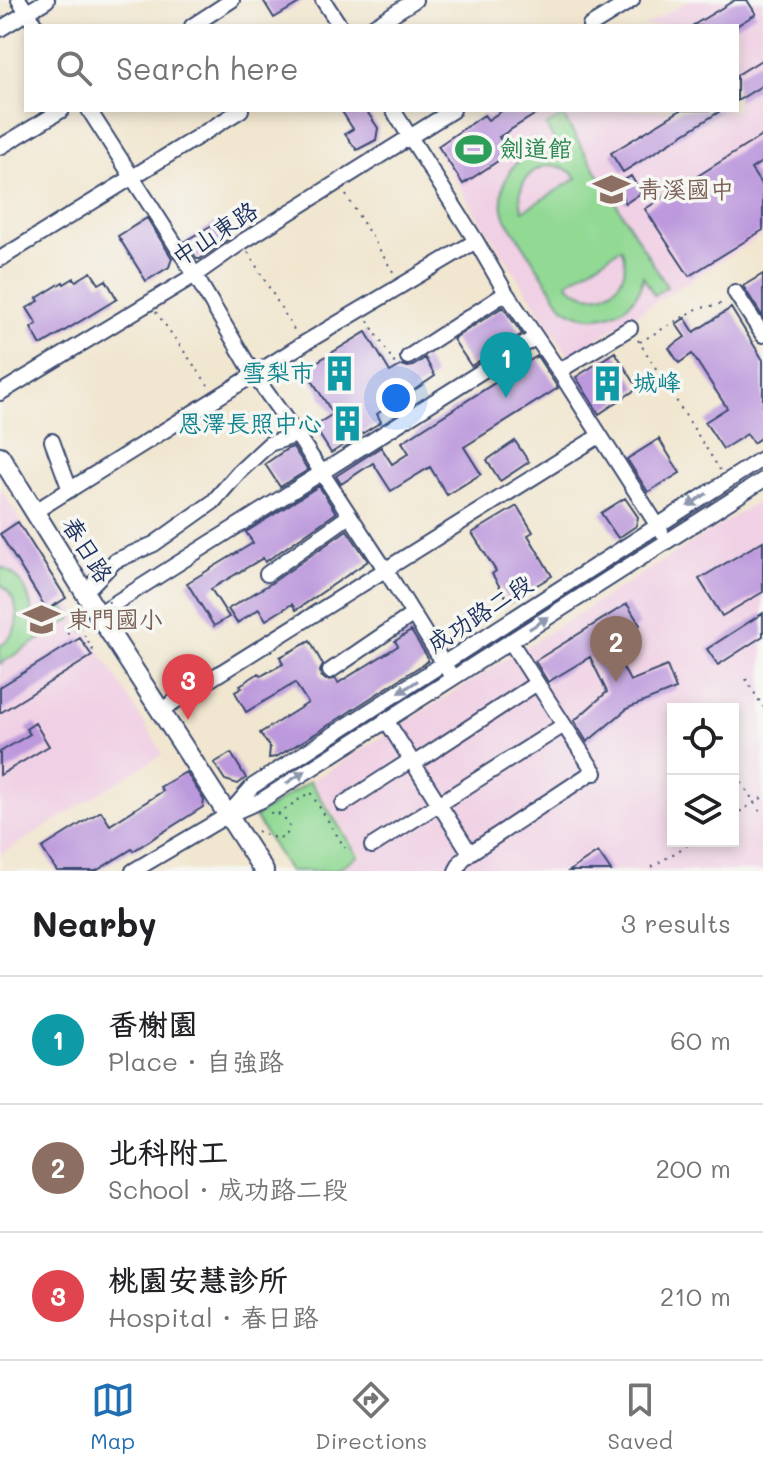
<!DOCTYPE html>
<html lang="en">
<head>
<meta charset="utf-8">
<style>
	body { margin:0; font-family:Mali,"LXGW WenKai TC",sans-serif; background:#f2f2f2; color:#202124 }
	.controls { position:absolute; right:24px; bottom:24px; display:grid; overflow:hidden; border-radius:0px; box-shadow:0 4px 12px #0003 }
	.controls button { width:72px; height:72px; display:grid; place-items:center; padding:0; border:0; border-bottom:2px solid #e0e0e0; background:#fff; color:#202124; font:40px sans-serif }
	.you { position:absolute; left:396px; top:398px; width:28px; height:28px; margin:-20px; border:6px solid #fff; border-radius:50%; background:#1a73e8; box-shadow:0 0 0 12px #1a73e833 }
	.badge { display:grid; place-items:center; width:52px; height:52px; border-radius:50%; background:#1f6fb2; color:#fff; font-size:26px; font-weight:700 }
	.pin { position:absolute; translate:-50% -66px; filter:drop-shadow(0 2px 4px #0008) }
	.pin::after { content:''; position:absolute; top:42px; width:28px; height:24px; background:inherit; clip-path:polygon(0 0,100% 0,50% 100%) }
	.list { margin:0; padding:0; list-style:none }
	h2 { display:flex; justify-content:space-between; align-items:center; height:104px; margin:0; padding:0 32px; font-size:34px }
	h2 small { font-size:26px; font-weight:400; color:#757577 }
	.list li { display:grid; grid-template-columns:52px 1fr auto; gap:24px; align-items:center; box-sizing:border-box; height:128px; padding:0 32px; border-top:2px solid #e0e0e0 }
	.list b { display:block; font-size:30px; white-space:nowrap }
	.list p { margin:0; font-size:26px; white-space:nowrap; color:#757577 }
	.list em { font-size:26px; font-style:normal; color:#757577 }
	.icon { flex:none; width:44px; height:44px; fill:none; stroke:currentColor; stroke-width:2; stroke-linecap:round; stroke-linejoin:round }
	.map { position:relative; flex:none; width:763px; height:871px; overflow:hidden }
	.search { position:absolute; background:#fff; box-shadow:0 4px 12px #0003; left:24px; right:24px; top:24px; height:88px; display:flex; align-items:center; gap:20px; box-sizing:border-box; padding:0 28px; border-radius:0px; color:#757577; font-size:30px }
	.sheet { height:488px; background:#fff }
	nav { display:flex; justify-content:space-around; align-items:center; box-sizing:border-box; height:112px; border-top:2px solid #e0e0e0; background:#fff; font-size:22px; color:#757577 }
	nav a { display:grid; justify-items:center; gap:4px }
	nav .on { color:#1f6fb2 }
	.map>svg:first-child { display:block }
</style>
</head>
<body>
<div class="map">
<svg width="763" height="871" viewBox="0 0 763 871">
	<rect width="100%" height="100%" fill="#f6f6f2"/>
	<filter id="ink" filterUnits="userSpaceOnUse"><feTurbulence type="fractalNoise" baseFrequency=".0125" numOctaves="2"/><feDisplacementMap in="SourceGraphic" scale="16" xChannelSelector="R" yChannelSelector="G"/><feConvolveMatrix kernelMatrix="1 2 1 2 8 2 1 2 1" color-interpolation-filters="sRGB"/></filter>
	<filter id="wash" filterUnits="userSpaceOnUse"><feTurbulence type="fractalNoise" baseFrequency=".006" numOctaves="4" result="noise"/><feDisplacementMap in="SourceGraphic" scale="32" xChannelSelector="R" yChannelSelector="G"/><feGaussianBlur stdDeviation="1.8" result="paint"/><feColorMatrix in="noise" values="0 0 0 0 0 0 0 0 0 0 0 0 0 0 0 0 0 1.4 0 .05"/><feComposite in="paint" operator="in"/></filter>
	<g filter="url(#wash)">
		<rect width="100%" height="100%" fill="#f1e6cf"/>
		<path fill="#f0d0e4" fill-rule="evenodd" d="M690,0h73v235l-194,121 -137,-211 62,-35h243v-84h-93z
			M0,487l163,267 -163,101z
			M763,498v373h-426l24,-15 -49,-75zM673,709h60v132h-60z"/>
		<path fill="#92d994" stroke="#568479" stroke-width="2" fill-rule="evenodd" d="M563,116l104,171 -13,8 -11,-19c-5,38 -51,53 -80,31l-58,-90c-12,-37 14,-73 54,-69l-13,-22zM549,165c12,1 20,4 28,13l-54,33c-8,-23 3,-41 26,-46zM621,248c17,37 -27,65 -54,35z
			M0,567c25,9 33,33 32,58l32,-19 8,13 -72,45v-18c24,-15 21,-46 0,-62z
			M310,781l48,75 -24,15h-45l-34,-54z"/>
		<g id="blocks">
			<path fill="#bc98dc" d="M263,0h41l-30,18z
				M735,0h12l9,14 -20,12h-44z
				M763,59v26l-26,16v-26z
				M341,110h25l12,18 -2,12 -19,10 -12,-16 8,-5z
				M503,110h39l-43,27 11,16 -47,31 -25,-38 46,-31 4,5z
				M681,110h41l-99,62 -12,-19z
				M763,135v26l-12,8 12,18v43l-74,46 -44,-67z
				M631,176l10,17 -15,10 -11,-17z
				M147,218l25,40 -3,9 -23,14 -28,-45z
				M219,221l11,17 -30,21h-3l-12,-18z
				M91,272l8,12 7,-4 11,19 -76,46 -10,-17 6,-4 -10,-16 12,-7 -2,-3 26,-16 1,2 10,-6 2,3z
				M763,274v43l-20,-31z
				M503,307l19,27 -51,32 -18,-27z
				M731,308l32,52v76l-10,7 -6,-9 -24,15 -18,-27 22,-14 -35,-54 -13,9 -10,-15 16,-11 -9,-13 9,-6 9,14z
				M366,332l24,40 12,-7 6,2 5,-1 12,-8 10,18 -22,15 1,3 -11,8 -3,-4 -23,16 4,8 -50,31 -17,-27 19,-12 -28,-45z
				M615,352l23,36 -39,26 -23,-37z
				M537,356l21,32 -94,59 17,27 -34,21 -17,-28 -39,24 -18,-28 -32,21 -5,-8 45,-29 11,17 17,-11 -7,-11z
				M659,439l21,34 -32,19 -21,-33z
				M515,441l14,21 -29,19 -13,-21z
				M293,447l15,23 -28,17 -15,-23 22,-15z
				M319,486l17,27 -71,49 -2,-4 -52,31 18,28 -15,9 -27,-43 66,-40 -7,-11z
				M625,498l13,19 -2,9 -18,12 -17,-25z
				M517,506l16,26 -5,3 24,41 -43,26 -17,-28 4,-3 -24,-38z
				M18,522l48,76 -19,12 -47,-76z
				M347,530l21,31 -72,49 -4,-6 -26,16 -7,-11 -22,14 -9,-14 45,-27z
				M763,541v51l-41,24 -23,-37z
				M627,604l13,21 -29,19 19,37 37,-15 9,23 -48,19 -41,34 -13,-21 33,-29 -17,-35 -42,25 -13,-21z
				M763,613v23l-45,29 -11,-16z
				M411,631l17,27v3l-110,71 -42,25 -7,1 1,-11 -10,-14 48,-30 -13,-20 -49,29 -11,-20 7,-4 -2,-3 19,-12 2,3 22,-12 -3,-7 30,-16 13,24 -3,6 1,5 5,4 10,-1 2,4 60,-37 -3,-5z
				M80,638l12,18 -92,57v-26z
				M35,723l14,23 -49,29v-23l30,-18 -4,-5z
				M231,753l15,25 -8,6 -13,-4 -11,-17z
				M186,772l18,28 -1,7 -70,44 -1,-2 -36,22h-39l-15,-23 59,-37 9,14 53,-34 -3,-4z
				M598,852l13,19h-42z"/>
		</g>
	</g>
	<g filter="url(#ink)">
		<use href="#blocks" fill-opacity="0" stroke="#3b4a6f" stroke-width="2"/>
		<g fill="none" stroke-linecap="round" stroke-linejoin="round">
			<defs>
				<path id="minor" d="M19,0l17,26
					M323,0l17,26
					M192,26l40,-26
					M374,26l41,-26
					M590,26l42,-26
					M0,29l47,-29
					M89,110l106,165 59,100 43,60 88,134 67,108
					M393,110l83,131 30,52 53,78 102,160
					M0,147l62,-37
					M0,259l241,-149
					M735,292l28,43
					M408,357l98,-64
					M559,371l71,-43
					M0,393l195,-118 47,-33 211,-132
					M52,441l18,49
					M34,512l269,-168 173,-103
					M267,574l82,-58
					M85,592l30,-31 39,-17 59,-42 26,-30 30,-28 28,-9
					M98,614l438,-277
					M510,641l85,132
					M330,671l82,-56
					M161,710l438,-274
					M386,720l84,133
					M413,764l124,-81
					M343,804l68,-44
					M231,811l22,-25 510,-328
					M372,846l192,-121
					M133,871l95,-56 34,-15 501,-320
					M456,871l6,-11 8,-7 124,-82"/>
				<path id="major" d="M0,456l98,158 166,257"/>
			</defs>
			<use href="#minor" stroke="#3b4a6f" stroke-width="18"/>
			<use href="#major" stroke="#3b4a6f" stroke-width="22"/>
			<path stroke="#3b4a6f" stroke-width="2" stroke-dasharray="2 6" stroke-linecap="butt" d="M346,195l49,80
				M248,252l48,81
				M156,312l52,73
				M368,321l27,43 2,-1
				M638,340l82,130
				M640,342l57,-33 27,-6
				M80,628l14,24
				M67,634l17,-9
				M746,679l17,28
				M733,769l30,47
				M278,814l32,-22 35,56
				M733,816l30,-19
				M257,831c14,6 32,16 32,-8l-11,-9 -11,-2
				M652,867l42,-26"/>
			<use href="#minor" stroke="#fff" stroke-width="14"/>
			<use href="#major" stroke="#fff" stroke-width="18"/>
			<path stroke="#3b4a6f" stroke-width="2" stroke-dasharray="2 6" stroke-linecap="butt" d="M84,625l29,-17 -7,-10"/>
		</g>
		<defs><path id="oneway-solid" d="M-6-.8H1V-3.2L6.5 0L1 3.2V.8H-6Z" transform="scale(2)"/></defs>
		<g fill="#8d97ae">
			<use href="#oneway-solid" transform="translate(697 500) rotate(147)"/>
			<use href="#oneway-solid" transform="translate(539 623) rotate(-32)"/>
			<use href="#oneway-solid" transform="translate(408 687) rotate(147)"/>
			<use href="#oneway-solid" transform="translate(296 777) rotate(-33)"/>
		</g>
	</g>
	<defs>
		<symbol id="stadium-bare" viewBox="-9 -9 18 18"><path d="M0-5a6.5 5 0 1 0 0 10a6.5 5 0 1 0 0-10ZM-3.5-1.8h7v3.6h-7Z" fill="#2e9e5b" stroke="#f6f6f2" stroke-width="2.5" paint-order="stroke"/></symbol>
		<symbol id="school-bare" viewBox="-9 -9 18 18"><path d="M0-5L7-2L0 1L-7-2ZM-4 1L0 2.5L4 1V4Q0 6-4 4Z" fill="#8d6e63" stroke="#f6f6f2" stroke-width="2.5" paint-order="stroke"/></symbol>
		<symbol id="building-bare" viewBox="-9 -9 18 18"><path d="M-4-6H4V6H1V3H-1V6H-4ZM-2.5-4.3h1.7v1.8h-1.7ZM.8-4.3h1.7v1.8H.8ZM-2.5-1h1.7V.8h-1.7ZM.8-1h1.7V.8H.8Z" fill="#0f9aa8" stroke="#f6f6f2" stroke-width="2.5" paint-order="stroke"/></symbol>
	</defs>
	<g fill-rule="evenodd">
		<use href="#stadium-bare" x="448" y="124" width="51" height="51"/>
		<use href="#school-bare" x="586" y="164" width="51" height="51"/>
		<use href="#building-bare" x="314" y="348" width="51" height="51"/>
		<use href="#building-bare" x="582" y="358" width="51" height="51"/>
		<use href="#building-bare" x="322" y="398" width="51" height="51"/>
		<use href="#school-bare" x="16" y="594" width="51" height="51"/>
	</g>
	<g text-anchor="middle" stroke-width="7" stroke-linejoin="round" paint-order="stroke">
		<g font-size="24" fill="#27864d" stroke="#f6f6f2" text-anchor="start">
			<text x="500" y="157">劍道館</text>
		</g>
		<g font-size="24" fill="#785e54" stroke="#f6f6f2" text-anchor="start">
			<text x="638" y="198">青溪國中</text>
			<text x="67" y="628">東門國小</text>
		</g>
		<g font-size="24" fill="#1b2f5e" stroke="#f6f6f2">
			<text transform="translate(215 234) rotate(-33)" y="8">中山東路</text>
			<text transform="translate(87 550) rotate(58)" y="8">春日路</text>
			<text transform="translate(480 614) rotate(-33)" y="8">成功路二段</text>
		</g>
		<g font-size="24" fill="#0d838f" stroke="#f6f6f2" text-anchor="end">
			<text x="314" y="381">雪梨市</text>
			<text x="633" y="391" text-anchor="start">城峰</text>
			<text x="322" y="432">恩澤長照中心</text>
		</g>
	</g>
</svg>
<div class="controls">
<button><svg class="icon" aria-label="locate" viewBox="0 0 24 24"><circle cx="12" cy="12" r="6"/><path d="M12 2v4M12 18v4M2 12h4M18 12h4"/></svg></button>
<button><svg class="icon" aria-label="layers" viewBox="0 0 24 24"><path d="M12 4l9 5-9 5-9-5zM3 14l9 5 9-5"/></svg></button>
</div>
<div class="you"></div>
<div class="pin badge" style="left:506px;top:398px;background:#0f9aa8">1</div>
<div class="pin badge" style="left:616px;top:682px;background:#8d6e63">2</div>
<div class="pin badge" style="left:188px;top:720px;background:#e0444e">3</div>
<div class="search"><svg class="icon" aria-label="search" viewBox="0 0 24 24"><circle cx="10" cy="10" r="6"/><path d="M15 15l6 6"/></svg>Search here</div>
</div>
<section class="sheet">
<h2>Nearby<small>3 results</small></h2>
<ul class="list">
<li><span class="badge" style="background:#0f9aa8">1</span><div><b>香榭園</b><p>Place · 自強路</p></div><em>60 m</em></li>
<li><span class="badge" style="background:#8d6e63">2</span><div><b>北科附工</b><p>School · 成功路二段</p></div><em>200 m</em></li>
<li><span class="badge" style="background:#e0444e">3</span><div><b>桃園安慧診所</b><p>Hospital · 春日路</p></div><em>210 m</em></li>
</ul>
</section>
<nav>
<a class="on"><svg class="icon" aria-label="map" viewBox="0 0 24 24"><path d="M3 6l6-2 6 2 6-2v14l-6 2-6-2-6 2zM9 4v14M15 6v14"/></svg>Map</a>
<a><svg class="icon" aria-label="directions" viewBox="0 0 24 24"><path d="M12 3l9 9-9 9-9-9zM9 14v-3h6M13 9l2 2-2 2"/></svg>Directions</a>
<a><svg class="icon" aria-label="saved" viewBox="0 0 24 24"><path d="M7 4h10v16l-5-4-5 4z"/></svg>Saved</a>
</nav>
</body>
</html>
